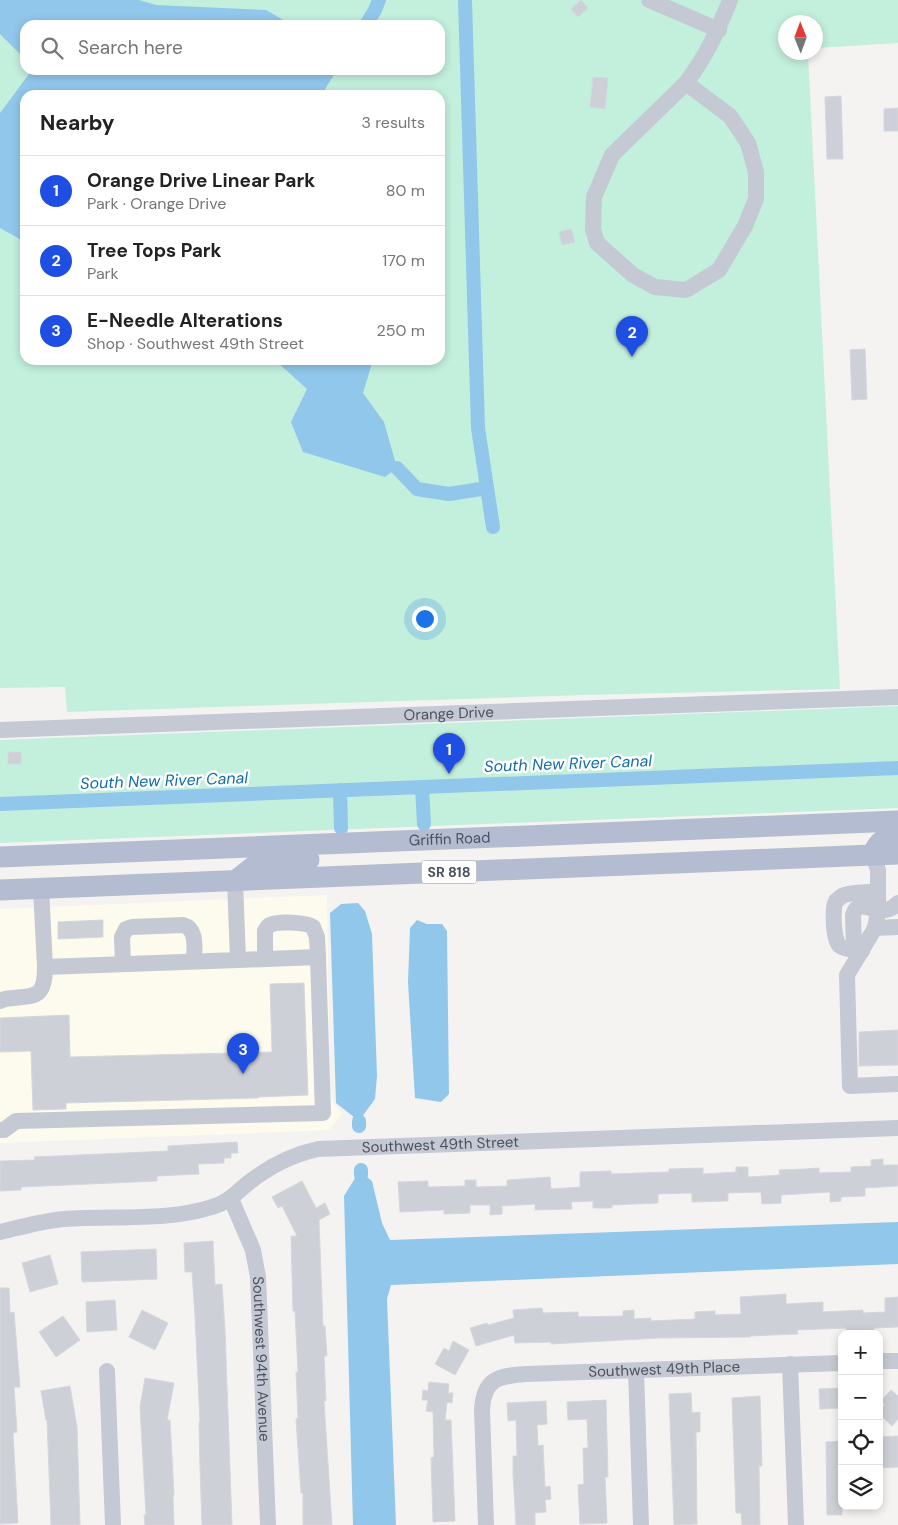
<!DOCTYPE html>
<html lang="en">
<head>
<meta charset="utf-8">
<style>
	body { margin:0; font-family:"DM Sans",sans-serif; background:#f2f2f2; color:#222 }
	.controls { position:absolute; right:15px; bottom:15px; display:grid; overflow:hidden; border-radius:10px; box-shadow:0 2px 8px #0003 }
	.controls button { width:45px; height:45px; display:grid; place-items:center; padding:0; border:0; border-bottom:1px solid #e0e0e0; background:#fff; color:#222; font:25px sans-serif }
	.compass { position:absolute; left:778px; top:15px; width:45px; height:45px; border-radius:50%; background:#fff; box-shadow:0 2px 8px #0003; rotate:359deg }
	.you { position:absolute; left:424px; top:618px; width:18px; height:18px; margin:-12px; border:4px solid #fff; border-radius:50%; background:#1a73e8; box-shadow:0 0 0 8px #1a73e833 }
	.badge { display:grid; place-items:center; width:32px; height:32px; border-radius:50%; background:#1e4ee2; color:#fff; font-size:16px; font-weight:700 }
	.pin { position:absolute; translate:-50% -41px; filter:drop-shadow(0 1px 2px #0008) }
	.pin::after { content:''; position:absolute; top:26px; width:18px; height:15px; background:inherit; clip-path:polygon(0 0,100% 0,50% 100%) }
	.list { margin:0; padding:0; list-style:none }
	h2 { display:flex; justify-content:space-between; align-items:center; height:65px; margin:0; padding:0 20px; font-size:21px }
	h2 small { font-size:16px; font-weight:400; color:#767676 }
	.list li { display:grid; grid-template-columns:32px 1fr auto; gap:15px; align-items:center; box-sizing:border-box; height:70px; padding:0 20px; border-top:1px solid #e0e0e0 }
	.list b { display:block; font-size:19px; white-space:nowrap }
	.list p { margin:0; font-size:16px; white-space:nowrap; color:#767676 }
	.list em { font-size:16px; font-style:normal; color:#767676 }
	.icon { flex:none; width:28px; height:28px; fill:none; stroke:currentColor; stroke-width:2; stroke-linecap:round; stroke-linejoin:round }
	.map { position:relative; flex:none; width:898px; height:1525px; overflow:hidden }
	.search { position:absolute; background:#fff; box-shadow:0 2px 8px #0003; left:20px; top:20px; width:425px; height:55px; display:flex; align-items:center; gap:12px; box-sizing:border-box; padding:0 18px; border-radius:15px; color:#767676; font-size:19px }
	.panel { position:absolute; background:#fff; box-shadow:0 2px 8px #0003; left:20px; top:90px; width:425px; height:275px; border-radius:15px }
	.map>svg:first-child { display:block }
</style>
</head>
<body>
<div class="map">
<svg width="898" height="1525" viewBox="0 0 898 1525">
	<rect width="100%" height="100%" fill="#f4f3f2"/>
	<path fill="#fcfbee" d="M327,895l3,193 3,15 9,10 -12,17 -330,13v-234z"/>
	<path fill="#c3efdd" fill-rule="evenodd" d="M0,0h898v43l-82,5v-26h-30v30l22,1 32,636 -255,6 -518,17 -2,-25 -65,1zM25,25h415v45h-415zM25,95h415v265h-415z
		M898,706v102l-898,35v-103z"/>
	<path fill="#91c7eb" d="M0,0h139l17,5 110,5 26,15h-267v34l-25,-25z
		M32,70h305l-12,19 4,6h-304v147l-25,-14v-115z
		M275,360h98l-10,33 21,29 13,46 -12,9 -82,-25 -12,-30 16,-33z
		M358,903l7,8 7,23 5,142 -2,23 -16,22 -23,-18 -6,-190 11,-9z
		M417,920l10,4h15l5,7 2,163 -8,8 -26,-4 -7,-116 2,-54z
		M363,1174l9,7 10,42 8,17 508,-18v42l-507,21 -4,14 9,226h-43l-9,-329 13,-21z"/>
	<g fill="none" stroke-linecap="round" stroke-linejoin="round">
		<path stroke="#91c7eb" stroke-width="14" d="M465,0l13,428 15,99
			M366,25l9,-15 4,-10
			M397,468l20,21 32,5 38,-6
			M422,787l2,37
			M340,790l1,38
			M0,804l898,-36
			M359,1121v5
			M361,1170v5"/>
	</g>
	<path fill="#ced0d7" stroke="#d6d7dd" d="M581,0l7,8 -10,9 -7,-8z
		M593,77l15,1 -3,31 -15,-2z
		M841,96l2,63h-16l-2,-62z
		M898,108v23h-14v-22z
		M571,229l4,13 -13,3 -3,-13z
		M865,349l2,50 -15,1 -2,-50z
		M8,752h13v12h-13z
		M103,920v17l-45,2v-17z
		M304,983l4,112 -50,2v1l-192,5v6l-33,1 -2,-59 -31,1v-34l69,-3 1,42 202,-5 -2,-68z
		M898,1030v35l-39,1v-34z
		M237,1142l1,11h-7v5h-7v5l-26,1 1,10 -42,2v5l-136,6v3l-21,1v-30l35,-1 -1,-3 134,-6v-5z
		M883,1159v6h15v21l-33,2v8l-24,1v4l-11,1v-10l-49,3v8l-19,1 -1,-12 -33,1v8l-36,1v-9l-34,1v9l-46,2v3h-19v-7l-22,1 1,7 -37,1v-6l-33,2v8l-12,1v-10h-20v8l-26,1v-4l-44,2 -2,-30 30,-1v6l37,-1v-6h11v7l31,-1v-6l43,-3 1,12 29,-2v-15l31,-1v3l58,-2v-3l34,-1v6l33,-2v-5h12v10l32,-2 -1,-5 25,-1 15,-1v5l32,-1v-5l20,-1v-6z
		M302,1181l14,27 9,-5 5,11 -11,6 4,106h2l2,30h-3l2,45h-2l8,124h-29v-32h-2l-5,-74 2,-1 -2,-46h2l-3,-61h-2l-2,-75h6l-15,-30 -4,2 -6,-11z
		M213,1241l2,44 7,-1 3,45 7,196h-30l-2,-58 -1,-45h1l-5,-106 -3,-44h-7l-1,-29z
		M156,1249l1,30 -75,3 -1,-30z
		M50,1255l8,29 -28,8 -8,-29z
		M0,1288h9l1,25 4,-1 6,75h-6l3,45 -4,1 5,90 -18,1z
		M786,1294v10l37,-2v10l40,-2v3l22,-1v-14l13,-1v30l-24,1v3l-28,1v-4l-49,2 1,4 -48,2v1l-91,1 -108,6v-2l-36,1 -1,-8 -38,11 -6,-18 17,-5 1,2 26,-7 -1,-8 29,-2 1,5 35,-1v5l45,-1v-5l11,-1v9l17,-1v3l44,-2v-7l20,-1v4l26,-1 -1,-17z
		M115,1300l2,30 -30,2 -1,-30z
		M142,1310l26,13 -13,27 -26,-13z
		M63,1316l17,24 -24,17 -17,-25z
		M453,1341l16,9 -14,25 -20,-11 9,-16 5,3z
		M145,1378l29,5 -7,37h3l4,75 -1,1 1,29h-29l-1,-10h2l-6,-108z
		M429,1382l20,2 -1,9h5l-1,10 -5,-1 -2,18h6l4,101 -22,1 -2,-64 3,-1 -1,-45 -7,-1 2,-11h-6l1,-10 5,1z
		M70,1386l7,41 3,98h-29l-4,-105h-1l-5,-29z
		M842,1388v20l-22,1 -1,-20z
		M891,1390l7,6v23l-6,7 -13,-12v-3l6,-6 -4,-4z
		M691,1393l1,20 8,-1v20h-4l1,92 -23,1 -5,-131z
		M760,1396l2,70h-3l1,59h-18l-1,-12h-5l-4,-115z
		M606,1400l2,77h-3l2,46 -27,1 -2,-39 6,-1 -1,-36h5l-1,-29 -19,1 -1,-18z
		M546,1401l1,23 -10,1 1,21 5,-1 2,42 5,-1 1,13 -6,1 1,12 -11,1v12h-19l-3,-50v-19h4l-1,-36 -8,1 -1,-18z
		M898,1436v31l-19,1v-31z
		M842,1441v74h-15l-1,-73z"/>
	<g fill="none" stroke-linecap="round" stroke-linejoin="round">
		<g stroke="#c4c9d3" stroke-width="16">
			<path d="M649,0l70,30"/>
			<path d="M686,83l44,33 18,27 8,29v27l-11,27 -26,44 -33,20 -31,-3 -22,-12 -36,-32 -4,-14 1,-32 18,-42z"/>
			<path d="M686,83c20,-27 32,-52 44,-83"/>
			<path id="s1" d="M0,730l898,-33"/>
			<path d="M873,855l5,15v42l-3,16 -28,47 3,111 48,-2"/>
			<path d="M41,888l4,79"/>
			<path d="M875,928l23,-1"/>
			<path d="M854,948l-1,-33c6,-22 26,8 45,-12"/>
			<path d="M862,951c-7,-2 -17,-1 -22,-5 -7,-5 -8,-38 -4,-45 1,-1 5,-4 6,-5 8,-4 19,-3 27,-4"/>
			<path d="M265,958v-27c2,-3 2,-5 5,-6 7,-4 37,-3 43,2l4,10 1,20"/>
			<path d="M123,964l-1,-27 4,-8 6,-2 51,-2c15,4 11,24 11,36"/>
			<path d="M0,1001l5,-2c28,-4 40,2 40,-32l193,-7 -3,-79"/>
			<path d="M0,1130h4l12,-9 307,-8 -5,-156 -80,3"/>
			<path id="s2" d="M231,1199l22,51 5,27 10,248"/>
			<path id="s3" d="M0,1232c21,-5 42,-11 64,-13 48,-4 101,3 148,-12 15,-4 23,-13 35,-23 21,-17 44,-29 71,-35l580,-21"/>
			<path d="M879,1361h19"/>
			<path d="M790,1364l6,161"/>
			<path d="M107,1371l6,154"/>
			<path d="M636,1371l5,154"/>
			<path id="s4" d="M486,1525l-4,-116c2,-31 17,-33 44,-35l316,-11"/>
		</g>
		<g stroke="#b3bcd0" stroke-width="21">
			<path d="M873,855c4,-13 11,-18 25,-19"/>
			<path id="s5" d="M0,857l898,-36"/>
			<path d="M235,881l24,-19 50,-2"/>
			<path d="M0,890l898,-36"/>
		</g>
	</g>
	<g text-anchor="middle" stroke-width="5" stroke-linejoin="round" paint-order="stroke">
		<rect fill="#fff" stroke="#808590" stroke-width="1" x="421.5" y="860.5" width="55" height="23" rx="4"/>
		<g font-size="14" font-weight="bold" fill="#4a5160">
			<text x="449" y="877">SR 818</text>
		</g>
		<g font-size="15" fill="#4a5160" stroke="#fff">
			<text dy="5" stroke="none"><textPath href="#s1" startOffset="449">Orange Drive</textPath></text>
			<text dy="5" stroke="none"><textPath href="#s5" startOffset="450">Griffin Road</textPath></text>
			<text dy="5" stroke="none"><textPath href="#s3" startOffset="459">Southwest 49th Street</textPath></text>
			<text dy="5" stroke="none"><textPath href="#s2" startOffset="165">Southwest 94th Avenue</textPath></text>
			<text dy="5" stroke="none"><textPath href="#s4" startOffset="319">Southwest 49th Place</textPath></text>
		</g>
		<g font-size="16" font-style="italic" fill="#0f6dad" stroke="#fff">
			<text transform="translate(568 763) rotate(-2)" y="6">South New River Canal</text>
			<text transform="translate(164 780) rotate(-2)" y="6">South New River Canal</text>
		</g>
	</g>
</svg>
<div class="controls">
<button>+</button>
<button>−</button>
<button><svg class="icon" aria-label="locate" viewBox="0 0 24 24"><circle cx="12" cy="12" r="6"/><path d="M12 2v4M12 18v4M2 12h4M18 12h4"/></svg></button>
<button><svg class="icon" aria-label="layers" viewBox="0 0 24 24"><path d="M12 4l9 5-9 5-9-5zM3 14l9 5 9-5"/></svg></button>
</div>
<svg class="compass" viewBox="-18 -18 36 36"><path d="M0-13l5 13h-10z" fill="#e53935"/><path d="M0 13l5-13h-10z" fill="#767676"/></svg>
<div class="you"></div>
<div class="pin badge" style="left:449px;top:774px">1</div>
<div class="pin badge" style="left:632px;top:357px">2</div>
<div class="pin badge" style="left:243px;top:1074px">3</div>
<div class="search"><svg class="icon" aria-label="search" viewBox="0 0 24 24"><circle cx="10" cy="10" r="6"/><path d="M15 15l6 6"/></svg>Search here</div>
<section class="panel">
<h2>Nearby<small>3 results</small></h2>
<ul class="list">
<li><span class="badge">1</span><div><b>Orange Drive Linear Park</b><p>Park · Orange Drive</p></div><em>80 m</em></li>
<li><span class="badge">2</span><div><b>Tree Tops Park</b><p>Park</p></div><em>170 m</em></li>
<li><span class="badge">3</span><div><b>E-Needle Alterations</b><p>Shop · Southwest 49th Street</p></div><em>250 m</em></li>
</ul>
</section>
</div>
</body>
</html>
